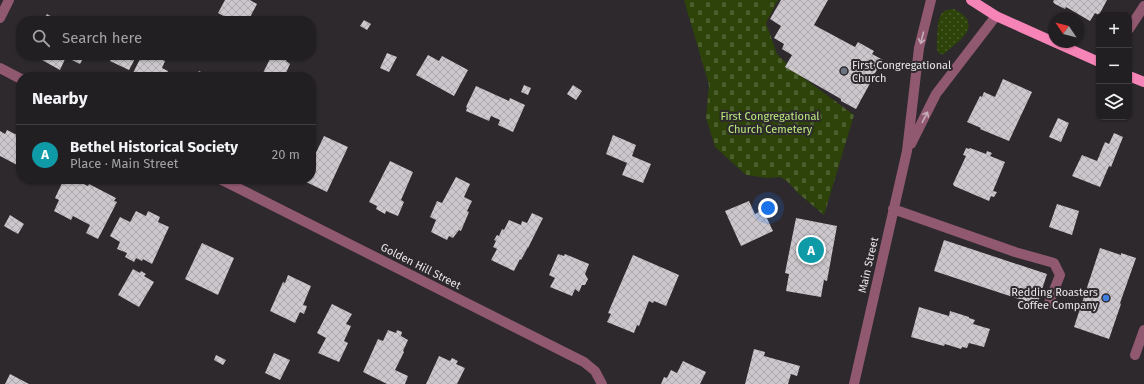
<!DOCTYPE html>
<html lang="en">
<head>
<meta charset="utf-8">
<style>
	body { margin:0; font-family:"Fira Sans",sans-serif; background:#2a272a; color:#f1f3f6 }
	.controls { position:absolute; right:12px; top:12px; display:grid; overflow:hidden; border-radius:8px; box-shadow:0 1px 3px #0004 }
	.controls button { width:36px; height:36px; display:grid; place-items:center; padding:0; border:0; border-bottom:1px solid #3f3d40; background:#221f22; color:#f1f3f6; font:20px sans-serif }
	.compass { position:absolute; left:1048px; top:12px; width:36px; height:36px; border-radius:50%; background:#221f22; box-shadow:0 1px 3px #0004; rotate:305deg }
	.you { position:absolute; left:768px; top:208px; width:14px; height:14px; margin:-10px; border:3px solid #fff; border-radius:50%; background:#1a73e8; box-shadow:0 0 0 6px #1a73e833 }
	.badge { display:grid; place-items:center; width:26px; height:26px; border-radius:50%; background:#6dc2f3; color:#fff; font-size:13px; font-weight:700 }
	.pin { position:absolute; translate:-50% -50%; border:2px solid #fff; box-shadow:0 1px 4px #0006 }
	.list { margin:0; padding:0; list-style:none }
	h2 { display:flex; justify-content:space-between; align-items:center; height:52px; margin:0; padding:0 16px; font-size:17px }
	h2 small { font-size:13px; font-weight:400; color:#a2a2a5 }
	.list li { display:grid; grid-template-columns:26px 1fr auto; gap:12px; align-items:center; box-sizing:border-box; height:60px; padding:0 16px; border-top:1px solid #3f3d40 }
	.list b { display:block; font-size:15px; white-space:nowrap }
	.list p { margin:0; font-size:13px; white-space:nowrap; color:#a2a2a5 }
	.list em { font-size:13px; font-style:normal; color:#a2a2a5 }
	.icon { flex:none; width:22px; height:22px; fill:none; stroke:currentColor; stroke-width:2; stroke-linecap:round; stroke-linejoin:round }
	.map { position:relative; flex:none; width:1144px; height:384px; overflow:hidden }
	.search { position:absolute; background:#221f22; box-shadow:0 1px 3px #0004; left:16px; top:16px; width:300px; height:44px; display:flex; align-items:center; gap:10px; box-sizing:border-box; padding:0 14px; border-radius:16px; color:#a2a2a5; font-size:15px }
	.panel { position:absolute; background:#221f22; box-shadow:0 1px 3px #0004; left:16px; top:72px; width:300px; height:112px; border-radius:16px }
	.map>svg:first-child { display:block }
</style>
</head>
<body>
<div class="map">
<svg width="1144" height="384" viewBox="0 0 1144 384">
	<defs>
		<pattern id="grass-dots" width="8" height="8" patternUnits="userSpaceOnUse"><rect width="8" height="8" fill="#2d4309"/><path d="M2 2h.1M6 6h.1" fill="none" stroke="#4b5e2d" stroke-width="1.8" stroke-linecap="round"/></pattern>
		<pattern id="cemetery-stones" width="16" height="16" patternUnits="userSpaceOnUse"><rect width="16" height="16" fill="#2d4309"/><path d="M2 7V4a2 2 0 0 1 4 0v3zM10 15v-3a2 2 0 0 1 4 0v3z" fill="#4b5e2d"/></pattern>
		<pattern id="building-cross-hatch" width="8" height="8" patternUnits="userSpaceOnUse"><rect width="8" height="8" fill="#ccc7cc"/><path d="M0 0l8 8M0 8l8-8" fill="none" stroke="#aaa6aa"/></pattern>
	</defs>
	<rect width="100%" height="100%" fill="#2d292d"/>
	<path fill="url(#grass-dots)" d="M954,9c31,16 6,31 -10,45h-4l-2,-2 -1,-3c0,-8 0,-31 5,-36 3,-3 8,-4 12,-4z"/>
	<path fill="url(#cemetery-stones)" d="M684,0h94l-12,23 11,31 17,17 60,44 -30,100 -26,-22 -11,-12 -7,-4 -12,1 -22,-3 -31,-28 -9,-29 3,-33z"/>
	<path fill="url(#building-cross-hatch)" d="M225,0h25l7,4 -9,17 -5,-3 -2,3h-8l-15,-8z
		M781,0h47l-14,25 41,22 3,-5 16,9 -2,3 11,6 -8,13 -3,2 2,1 -18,33 -15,-8v-2l-56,-32 7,-12 -10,-6 2,-5 -10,-6 7,-12 -11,-7z
		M1054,0h53l-8,15 -4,-2 -5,8 -24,-14 -1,2 -10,-5 -2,-2z
		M47,14l12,7h-16z
		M364,20l7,4 -4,6 -7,-4z
		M387,53l10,4 -8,15 -9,-4z
		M33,55h52l-5,9 -14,-7 -6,13z
		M113,55h24l-8,15 -19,-9z
		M142,55h11l12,6 -3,7 6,3 -2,6h-35z
		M272,55l4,2 1,-2h3l7,3 -1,3 4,3 -6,13h-13l-8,-4z
		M428,55l11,6 3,-5 26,14 -14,26 -38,-21z
		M199,71l2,1 9,5h-14z
		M1003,79l29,13 -23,49 -29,-12 1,-1 -14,-6 13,-26 2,1 2,-5 11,5z
		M524,85l7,3 -3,7 -7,-3z
		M573,85l9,6 -6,9 -9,-6z
		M476,86l33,15 1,-3 15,7 -12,27 -15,-7 2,-5 -9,-4 -2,5 -23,-10 1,-3 -1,-1z
		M1058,118l11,5 -8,19 -12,-5z
		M7,130l14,7v30l-21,-11v-25l5,3z
		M1114,133l9,4 -12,30 -2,-1 -9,21 -28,-11 10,-21 15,6 8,-19 4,2z
		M613,135l23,10 -4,11 19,8 -8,19 -21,-8 5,-12 -21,-9z
		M324,136l24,11 -21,45 -23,-11 1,-2h6v-16z
		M966,148l3,1 1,-1 16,6 1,-3 5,2 -2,3 15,6 -12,29 4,1 -3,5 -3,-1 -2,5 -35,-15 -1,-2 13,-28 -3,-1z
		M390,161l23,11 -12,28 3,2 -6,14 -12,-5 -1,3 -9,-5 1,-3 -8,-4z
		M456,177l14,7 -6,13 8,4 -5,10 2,1 -8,19 -2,-1 -6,8 -4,-2 -2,4 -16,-8 5,-12 -6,-3 7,-16 5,2z
		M64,179h9l15,7 1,-2 27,14 -2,3 3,1 -19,37 -12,-6 4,-8 -17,-9 -2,4 -17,-9 5,-11 -4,-2z
		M749,201l6,13 8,-4 10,21 -32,15 -16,-35z
		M1057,204l22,7 -7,24 -23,-8z
		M136,211l10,5 2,-5 12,6 -2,5 11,5 -17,37 -9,-5 -1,2 -6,-3 -2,4 -9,-5 2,-4 -10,-4 3,-7 -10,-6 10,-19 10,5z
		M532,213l11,5 -15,30v-1l-7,13 -1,-1 -6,12 -23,-11 6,-11 -4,-2 3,-6 -2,-1 3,-5 2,1 3,-7 2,1 5,-10 12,5 1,-4 5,2z
		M10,215l14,9 -6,10 -14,-8z
		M796,218l41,8 -10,55 -3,-1 -3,17 -35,-6 3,-17 -4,-1z
		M944,240l103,34 -10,31 -103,-34z
		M202,243l32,15 -16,37 -33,-16z
		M1100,248l21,7v-2l15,5 -16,45 1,1 -12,35 -35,-12z
		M558,254l6,2 1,-2 24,10 -4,10 3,5 -3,6h-3l-3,7 -4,-3 -3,7 -22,-9 5,-9 -6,-3z
		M633,255l46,20 -13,31 -12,-5 -1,2 -4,-2 -10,25 -2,-1 -3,8 -27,-11 4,-8 -3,-1z
		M133,269l7,4 1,-2 5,3 -2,2 10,6 -15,25 -21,-12z
		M288,275l23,11 -8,19 4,1 -3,8 -4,-2 -5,11 -25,-12 13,-29 2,1z
		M332,304l20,10 -6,10 5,2 -7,15 4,2 -9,19 -21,-9 8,-15 -9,-5z
		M919,307l30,9 1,-5 19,6v1l6,2 -2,4 17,5 -6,18 -15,-4 -2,5 -5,-1 -1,2 -16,-5 -1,2 -33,-9z
		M388,330l8,3 1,-3 5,2 -1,4 7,4 -5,11 1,1 -9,18 13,6 -3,8h-18l-24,-12 15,-33 5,2z
		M754,349l11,3 -1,4 36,10 -3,10 -6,-2 -3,10h-43z
		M274,353l16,7 -10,20 -15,-7z
		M216,355l10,5 -3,5 -9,-5z
		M439,356l11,5 2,-3 6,3 -2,3 9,4 -8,16h-31z
		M683,361l23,11 -6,12h-39l3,-7 3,1 4,-8 6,3z
		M10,374l19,10h-24z"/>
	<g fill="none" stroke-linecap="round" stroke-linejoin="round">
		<path stroke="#915970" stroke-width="10" d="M0,18l9,-18
			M1129,29l15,-23
			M0,68l21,11
			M911,144l25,-50 60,-78
			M220,179l364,183 11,9 7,13
			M893,209l122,43 39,11 6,12 -11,28
			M1135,355l9,-25
			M854,384l53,-233 12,-103 12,-48"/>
		<path stroke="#f684b6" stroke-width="10" d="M971,0l25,16 58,26
			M1054,42l45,20
			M1129,76l15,6"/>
	</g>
	<defs><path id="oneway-shaft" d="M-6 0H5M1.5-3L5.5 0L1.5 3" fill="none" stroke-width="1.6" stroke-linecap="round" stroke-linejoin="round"/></defs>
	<g stroke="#c6aeb9">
		<use href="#oneway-shaft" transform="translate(922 38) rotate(104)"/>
		<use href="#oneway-shaft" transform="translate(925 117) rotate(-63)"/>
	</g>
	<circle fill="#6b7280" stroke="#2d292d" stroke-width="1.5" cx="844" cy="71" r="4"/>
	<circle fill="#3f7fe0" stroke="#2d292d" stroke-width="1.5" cx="1106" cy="298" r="4"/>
	<g text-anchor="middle" stroke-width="4" stroke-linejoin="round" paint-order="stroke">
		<g font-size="11" fill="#e9e6e9" stroke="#2d292d" text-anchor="start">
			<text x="852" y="69">First Congregational<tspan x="852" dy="13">Church</tspan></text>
			<text x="1098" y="296" text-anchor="end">Redding Roasters<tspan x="1098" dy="13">Coffee Company</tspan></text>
		</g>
		<g font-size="11" fill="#bbec7f" stroke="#2d292d">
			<text x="770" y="120">First Congregational<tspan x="770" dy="13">Church Cemetery</tspan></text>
		</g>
		<g font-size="11" fill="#e9e6e9" stroke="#2d292d">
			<text transform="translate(868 265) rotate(-77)" y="4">Main Street</text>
			<text transform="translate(421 266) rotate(27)" y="4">Golden Hill Street</text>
		</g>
	</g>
</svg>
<div class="controls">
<button>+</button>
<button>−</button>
<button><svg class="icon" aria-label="layers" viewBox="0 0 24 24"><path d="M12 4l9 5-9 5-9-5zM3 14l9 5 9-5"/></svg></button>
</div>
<svg class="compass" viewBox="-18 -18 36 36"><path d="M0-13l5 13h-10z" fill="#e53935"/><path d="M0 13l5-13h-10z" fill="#a2a2a5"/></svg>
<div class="you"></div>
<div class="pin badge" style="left:811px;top:250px;background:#0f9aa8">A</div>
<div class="search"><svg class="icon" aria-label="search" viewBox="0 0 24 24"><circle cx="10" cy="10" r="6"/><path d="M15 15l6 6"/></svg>Search here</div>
<section class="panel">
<h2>Nearby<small></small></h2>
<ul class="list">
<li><span class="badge" style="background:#0f9aa8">A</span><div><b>Bethel Historical Society</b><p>Place · Main Street</p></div><em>20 m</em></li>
</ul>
</section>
</div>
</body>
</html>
